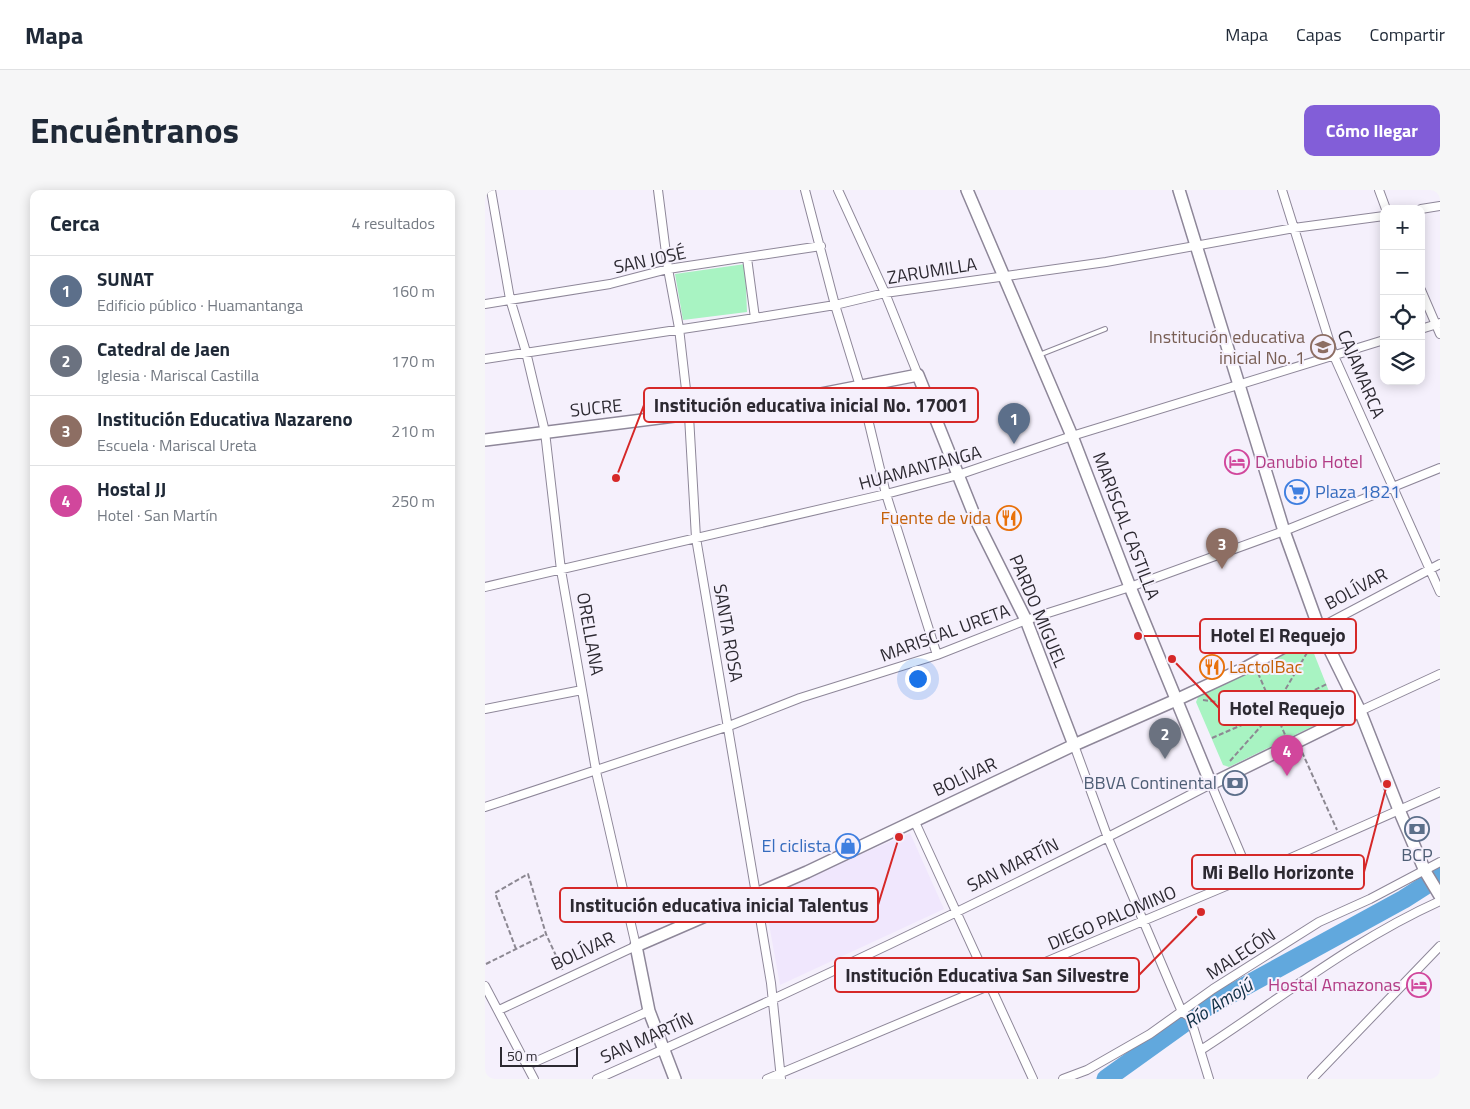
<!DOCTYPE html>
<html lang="es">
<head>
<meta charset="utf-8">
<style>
	body { margin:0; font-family:"Titillium Web",sans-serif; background:#f6f6f7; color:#1f2937 }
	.controls { position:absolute; right:15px; top:15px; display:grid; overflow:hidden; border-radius:10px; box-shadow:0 2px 12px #0003 }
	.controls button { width:45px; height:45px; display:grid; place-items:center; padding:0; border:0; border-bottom:1px solid #e0e1e3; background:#fff; color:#1f2937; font:25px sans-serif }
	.scale { position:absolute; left:15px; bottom:12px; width:78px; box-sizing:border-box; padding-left:5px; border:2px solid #2c2931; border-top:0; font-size:14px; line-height:18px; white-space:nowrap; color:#2c2931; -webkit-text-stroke:4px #f5f0fc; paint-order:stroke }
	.you { position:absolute; left:432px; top:488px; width:18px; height:18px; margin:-12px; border:4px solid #fff; border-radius:50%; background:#1a73e8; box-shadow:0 0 0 8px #1a73e833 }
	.badge { display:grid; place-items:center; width:32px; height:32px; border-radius:50%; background:#825ed8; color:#fff; font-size:16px; font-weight:700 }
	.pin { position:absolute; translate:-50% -41px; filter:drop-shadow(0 1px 2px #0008) }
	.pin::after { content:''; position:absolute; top:26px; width:18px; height:15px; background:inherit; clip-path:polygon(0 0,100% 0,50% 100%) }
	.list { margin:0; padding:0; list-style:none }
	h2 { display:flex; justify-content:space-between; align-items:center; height:65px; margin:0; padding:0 20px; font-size:21px }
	h2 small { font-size:16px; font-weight:400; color:#747a83 }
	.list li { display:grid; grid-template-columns:32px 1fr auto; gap:15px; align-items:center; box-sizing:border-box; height:70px; padding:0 20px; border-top:1px solid #e0e1e3 }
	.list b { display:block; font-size:19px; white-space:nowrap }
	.list p { margin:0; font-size:16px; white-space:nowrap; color:#747a83 }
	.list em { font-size:16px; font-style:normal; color:#747a83 }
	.icon { flex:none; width:28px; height:28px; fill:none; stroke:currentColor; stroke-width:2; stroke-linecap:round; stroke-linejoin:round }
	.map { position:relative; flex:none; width:955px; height:889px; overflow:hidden; border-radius:10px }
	header { display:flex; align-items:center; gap:30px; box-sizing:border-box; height:70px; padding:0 25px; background:#fff; border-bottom:1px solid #e0e1e3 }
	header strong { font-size:24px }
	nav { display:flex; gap:28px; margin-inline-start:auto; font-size:18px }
	.intro { display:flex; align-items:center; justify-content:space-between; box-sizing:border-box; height:120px; padding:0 30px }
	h1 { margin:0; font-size:35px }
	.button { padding:12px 22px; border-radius:10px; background:#825ed8; color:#fff; font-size:18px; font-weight:700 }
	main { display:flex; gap:30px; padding:0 30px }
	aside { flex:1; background:#fff; border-radius:10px; box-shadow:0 2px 12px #0003 }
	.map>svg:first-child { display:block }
</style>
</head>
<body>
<header>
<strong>Mapa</strong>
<nav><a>Mapa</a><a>Capas</a><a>Compartir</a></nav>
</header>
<div class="intro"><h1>Encuéntranos</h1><a class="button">Cómo llegar</a></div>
<main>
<aside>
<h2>Cerca<small>4 resultados</small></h2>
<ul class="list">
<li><span class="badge" style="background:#5c6f8a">1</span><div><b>SUNAT</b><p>Edificio público · Huamantanga</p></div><em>160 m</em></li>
<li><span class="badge" style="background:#6b7280">2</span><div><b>Catedral de Jaen</b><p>Iglesia · Mariscal Castilla</p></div><em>170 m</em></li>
<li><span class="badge" style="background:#8d6e63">3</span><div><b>Institución Educativa Nazareno</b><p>Escuela · Mariscal Ureta</p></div><em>210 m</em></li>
<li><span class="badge" style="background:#d1479c">4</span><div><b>Hostal JJ</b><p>Hotel · San Martín</p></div><em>250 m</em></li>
</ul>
</aside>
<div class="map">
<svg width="955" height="889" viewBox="0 0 955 889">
	<rect width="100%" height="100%" fill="#f5f0fc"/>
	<path fill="#f0e7fd" d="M425,643l34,76 -164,76 -16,-89z"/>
	<path fill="#a8f3c2" d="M260,74l2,48 -64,8 -8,-46z
		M821,454l5,2 27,68 -109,53 -6,-2 -27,-63 3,-7z"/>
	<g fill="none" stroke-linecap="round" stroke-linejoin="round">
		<path stroke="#61a8dd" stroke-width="19" d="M621,889l99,-71 199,-109 36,-23"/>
		<defs>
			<path id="lane" d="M554,165l66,-26"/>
			<path id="street" d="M6,0l19,109 16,53 19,80 16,138 36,206 39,170 -137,64
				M173,0l10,79 11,59 10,88 7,122 75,445 10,96
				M320,0l30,115 25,81 26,108 51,161
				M353,0l47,103 33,82
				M797,0l52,166 106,236
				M894,0l7,19
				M936,19l19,-3
				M262,68l8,60
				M936,100l19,44
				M0,114l125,-20 58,-15 153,-23
				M936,139l19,-6
				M0,169l270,-41 80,-13 50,-12 221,-31 188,-34 90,-12
				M0,397l401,-93 72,-19 114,-39 312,-96
				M834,438l121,-64
				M0,519l97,-19
				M875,521l80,-37
				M589,555l34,93 74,174 8,5 19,62
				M0,617l244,-81 71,-28 137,-43 89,-35 104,-33 154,-56 156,-63
				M429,630l119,259
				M0,796l49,93
				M716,860c79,-51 152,-110 239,-149
				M43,875l121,-54
				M112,889c207,-92 413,-190 614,-295l39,92
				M282,889l483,-203 190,-84
				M578,889l24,-9 63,-36 63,-45 106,-67 51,-23 70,-37
				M827,889l128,-133"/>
			<path id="secondary" d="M482,0l105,246 58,151 81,197 149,-73
				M694,0l105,341 35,97 41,83 39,99 26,61 15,25
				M0,250l284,-36 149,-29 59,147 49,98 48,125
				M190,889l-26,-68 -13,-65 171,-74 267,-127 102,-45 71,-33 72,-39"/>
		</defs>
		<use href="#lane" stroke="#8e8799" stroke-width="6"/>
		<use href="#street" stroke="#8e8799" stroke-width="10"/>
		<use href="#secondary" stroke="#8e8799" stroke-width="14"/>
		<path stroke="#8c8892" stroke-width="2" stroke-dasharray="5 2.5" stroke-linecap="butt" d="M773,483l12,28
			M718,510l62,9
			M780 519a8 8 0 1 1 16 0a8 8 0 1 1-16 0Z
			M793,512l33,-56
			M796,516l46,-22
			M797,519l50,4
			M792,526l9,21
			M727,548l55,-24
			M817,562l35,78
			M745,571l40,-45
			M31,759l-21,-56 33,-19 18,60 17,37
			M1,774l60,-30"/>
		<use href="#lane" stroke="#fff" stroke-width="4"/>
		<use href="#street" stroke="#fff" stroke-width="8"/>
		<use href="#secondary" stroke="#fff" stroke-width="11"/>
	</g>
	<defs>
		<symbol id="school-ring" viewBox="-11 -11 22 22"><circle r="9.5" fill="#f5f0fc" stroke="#8d6e63" stroke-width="1.5"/><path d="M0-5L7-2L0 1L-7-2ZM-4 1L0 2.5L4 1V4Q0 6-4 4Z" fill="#8d6e63"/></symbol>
		<symbol id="hotel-ring" viewBox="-11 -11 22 22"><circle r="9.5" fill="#f5f0fc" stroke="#d1479c" stroke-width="1.5"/><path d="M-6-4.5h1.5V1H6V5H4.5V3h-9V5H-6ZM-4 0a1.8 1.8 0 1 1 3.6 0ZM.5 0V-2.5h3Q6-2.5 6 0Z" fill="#d1479c"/></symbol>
		<symbol id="supermarket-ring" viewBox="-11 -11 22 22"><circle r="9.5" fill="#f5f0fc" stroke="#3f7fe0" stroke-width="1.5"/><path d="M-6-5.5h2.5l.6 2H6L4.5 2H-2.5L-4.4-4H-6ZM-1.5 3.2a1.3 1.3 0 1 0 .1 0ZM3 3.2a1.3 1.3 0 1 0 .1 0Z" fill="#3f7fe0"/></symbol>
		<symbol id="restaurant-ring" viewBox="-11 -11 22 22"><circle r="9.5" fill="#f5f0fc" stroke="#e8710a" stroke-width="1.5"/><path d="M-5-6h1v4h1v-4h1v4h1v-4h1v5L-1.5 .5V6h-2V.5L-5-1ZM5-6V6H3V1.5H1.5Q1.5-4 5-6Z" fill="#e8710a"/></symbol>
		<symbol id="bank-ring" viewBox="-11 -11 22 22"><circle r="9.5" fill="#f5f0fc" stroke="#5c6f8a" stroke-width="1.5"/><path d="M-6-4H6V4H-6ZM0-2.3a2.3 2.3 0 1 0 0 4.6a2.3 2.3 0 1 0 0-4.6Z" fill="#5c6f8a"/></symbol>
		<symbol id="shop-ring" viewBox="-11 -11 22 22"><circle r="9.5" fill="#f5f0fc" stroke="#3f7fe0" stroke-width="1.5"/><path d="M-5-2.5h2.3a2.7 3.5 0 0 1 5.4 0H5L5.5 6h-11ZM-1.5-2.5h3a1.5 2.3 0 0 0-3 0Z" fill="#3f7fe0"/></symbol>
	</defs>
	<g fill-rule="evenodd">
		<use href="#school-ring" x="824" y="143" width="28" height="28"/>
		<use href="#hotel-ring" x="738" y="258" width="28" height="28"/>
		<use href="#supermarket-ring" x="798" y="288" width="28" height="28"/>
		<use href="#restaurant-ring" x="510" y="314" width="28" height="28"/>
		<use href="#restaurant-ring" x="713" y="463" width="28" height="28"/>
		<use href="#bank-ring" x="736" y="579" width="28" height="28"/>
		<use href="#bank-ring" x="918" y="625" width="28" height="28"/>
		<use href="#shop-ring" x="349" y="642" width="28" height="28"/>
		<use href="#hotel-ring" x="920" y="781" width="28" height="28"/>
	</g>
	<g text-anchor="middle" stroke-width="4" stroke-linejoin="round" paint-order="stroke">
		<g font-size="18" fill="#2c2931" stroke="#f5f0fc">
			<text transform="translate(165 70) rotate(-12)" y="6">SAN JOSÉ</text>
			<text transform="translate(447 81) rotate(-9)" y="6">ZARUMILLA</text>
			<text transform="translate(876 184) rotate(67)" y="6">CAJAMARCA</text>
			<text transform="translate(111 218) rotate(-6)" y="6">SUCRE</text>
			<text transform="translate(435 278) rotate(-15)" y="6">HUAMANTANGA</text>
			<text transform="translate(641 336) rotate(69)" y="6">MARISCAL CASTILLA</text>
			<text transform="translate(871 399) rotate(-28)" y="6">BOLÍVAR</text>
			<text transform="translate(553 421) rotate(67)" y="6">PARDO MIGUEL</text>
			<text transform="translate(243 443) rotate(80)" y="6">SANTA ROSA</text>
			<text transform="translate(460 443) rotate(-20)" y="6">MARISCAL URETA</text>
			<text transform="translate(105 444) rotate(80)" y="6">ORELLANA</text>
			<text transform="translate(480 587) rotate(-25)" y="6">BOLÍVAR</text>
			<text transform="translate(528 675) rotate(-26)" y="6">SAN MARTÍN</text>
			<text transform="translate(627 728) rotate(-23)" y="6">DIEGO PALOMINO</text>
			<text transform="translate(98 761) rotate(-25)" y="6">BOLÍVAR</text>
			<text transform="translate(756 764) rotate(-33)" y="6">MALECÓN</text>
			<text transform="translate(162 848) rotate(-24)" y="6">SAN MARTÍN</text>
		</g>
		<g font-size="18" fill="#785e54" stroke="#f5f0fc" text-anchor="end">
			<text x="820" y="153">Institución educativa<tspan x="820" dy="21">inicial No. 1</tspan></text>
		</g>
		<g font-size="18" fill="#b23c85" stroke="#f5f0fc" text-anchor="start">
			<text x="770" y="278">Danubio Hotel</text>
			<text x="916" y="801" text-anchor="end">Hostal Amazonas</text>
		</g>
		<g font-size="18" fill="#366cbe" stroke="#f5f0fc" text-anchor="start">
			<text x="830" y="308">Plaza 1821</text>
			<text x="346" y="662" text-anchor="end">El ciclista</text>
		</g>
		<g font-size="18" fill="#c56008" stroke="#f5f0fc" text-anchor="end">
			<text x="506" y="334">Fuente de vida</text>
			<text x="744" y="483" text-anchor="start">LactolBac</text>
		</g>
		<g font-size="18" fill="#4e5e75" stroke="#f5f0fc" text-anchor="end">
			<text x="732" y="599">BBVA Continental</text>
			<text x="932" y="671" text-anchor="middle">BCP</text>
		</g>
		<g font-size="19" font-style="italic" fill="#0d2d43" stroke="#f5f0fc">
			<text transform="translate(733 813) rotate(-32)" y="7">Río Amojú</text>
		</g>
	</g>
	<path fill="none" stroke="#d62828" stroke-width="2" d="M131 288L159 215M653 446L715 446M687 469L734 518M902 594L879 682M414 647L393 715M716 722L654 785"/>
	<g fill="#d62828" stroke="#f5f0fc" stroke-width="2">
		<circle cx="131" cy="288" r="5"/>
		<circle cx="653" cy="446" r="5"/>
		<circle cx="687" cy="469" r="5"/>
		<circle cx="902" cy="594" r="5"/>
		<circle cx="414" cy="647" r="5"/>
		<circle cx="716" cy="722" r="5"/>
	</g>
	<g fill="#f5f0fc" stroke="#d62828" stroke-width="2">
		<rect x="159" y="198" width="334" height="34" rx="5"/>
		<rect x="715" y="429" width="156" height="34" rx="5"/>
		<rect x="734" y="501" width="136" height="34" rx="5"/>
		<rect x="707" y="665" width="172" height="34" rx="5"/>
		<rect x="75" y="698" width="318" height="34" rx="5"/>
		<rect x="350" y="768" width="304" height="34" rx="5"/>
	</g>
	<g font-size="19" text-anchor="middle" font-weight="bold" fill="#2c2931">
		<text x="326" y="222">Institución educativa inicial No. 17001</text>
		<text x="793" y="452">Hotel El Requejo</text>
		<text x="802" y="525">Hotel Requejo</text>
		<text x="793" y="689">Mi Bello Horizonte</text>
		<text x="234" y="722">Institución educativa inicial Talentus</text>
		<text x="502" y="792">Institución Educativa San Silvestre</text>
	</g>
</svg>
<div class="controls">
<button>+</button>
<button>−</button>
<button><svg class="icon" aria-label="locate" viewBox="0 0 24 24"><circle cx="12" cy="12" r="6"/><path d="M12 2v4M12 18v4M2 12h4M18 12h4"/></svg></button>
<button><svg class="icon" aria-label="layers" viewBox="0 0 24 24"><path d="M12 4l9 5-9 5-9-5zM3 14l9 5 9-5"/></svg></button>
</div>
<div class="scale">50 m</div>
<div class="you"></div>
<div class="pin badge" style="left:529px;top:254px;background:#5c6f8a">1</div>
<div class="pin badge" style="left:680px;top:569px;background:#6b7280">2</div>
<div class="pin badge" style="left:737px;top:379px;background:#8d6e63">3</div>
<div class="pin badge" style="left:802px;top:586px;background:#d1479c">4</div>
</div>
</main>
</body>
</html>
